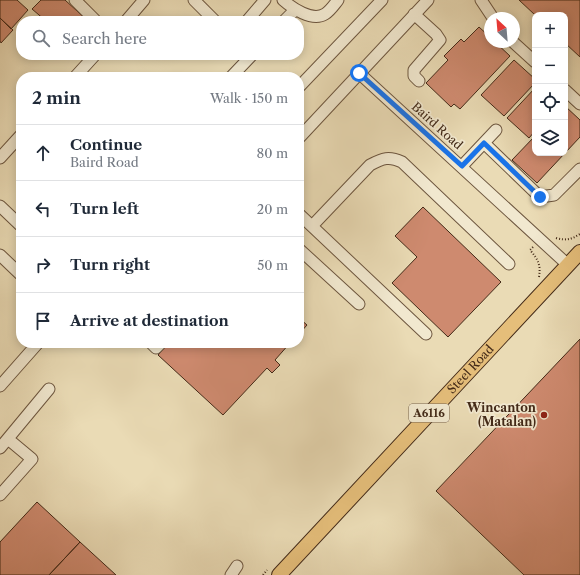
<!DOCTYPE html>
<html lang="en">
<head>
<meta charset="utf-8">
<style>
	body { margin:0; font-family:"Libre Caslon Text",serif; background:#f6f6f7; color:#1f2937 }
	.controls { position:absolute; right:12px; top:12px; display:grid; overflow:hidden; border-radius:8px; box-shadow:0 2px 10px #0003 }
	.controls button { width:36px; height:36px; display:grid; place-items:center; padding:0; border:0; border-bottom:1px solid #e0e1e3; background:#fff; color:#1f2937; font:20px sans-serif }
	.compass { position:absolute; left:484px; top:12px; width:36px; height:36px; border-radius:50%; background:#fff; box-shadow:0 2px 10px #0003; rotate:334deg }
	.stop { position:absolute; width:12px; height:12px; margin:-9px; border:3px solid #1a73e8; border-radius:50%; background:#fff }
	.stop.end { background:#1a73e8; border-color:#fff; box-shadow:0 1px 4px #0008 }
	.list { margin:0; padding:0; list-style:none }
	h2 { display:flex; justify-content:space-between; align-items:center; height:52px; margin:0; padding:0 16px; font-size:17px }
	h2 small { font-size:13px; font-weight:400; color:#747a83 }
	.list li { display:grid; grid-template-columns:26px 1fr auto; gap:12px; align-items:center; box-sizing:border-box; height:56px; padding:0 16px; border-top:1px solid #e0e1e3 }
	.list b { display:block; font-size:15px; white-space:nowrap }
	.list p { margin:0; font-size:13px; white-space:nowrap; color:#747a83 }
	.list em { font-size:13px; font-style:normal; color:#747a83 }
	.icon { flex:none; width:22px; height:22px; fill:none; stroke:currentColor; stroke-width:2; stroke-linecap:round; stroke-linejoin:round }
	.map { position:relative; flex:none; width:580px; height:575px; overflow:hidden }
	.search { position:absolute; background:#fff; box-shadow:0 2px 10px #0003; left:16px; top:16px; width:288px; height:44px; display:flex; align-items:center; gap:10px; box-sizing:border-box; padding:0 14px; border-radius:16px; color:#747a83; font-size:15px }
	.panel { position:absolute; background:#fff; box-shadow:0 2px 10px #0003; left:16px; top:72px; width:288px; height:276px; border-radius:16px }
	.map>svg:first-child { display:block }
</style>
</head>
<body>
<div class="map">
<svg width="580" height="575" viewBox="0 0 580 575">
	<rect width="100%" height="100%" fill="#eadbb5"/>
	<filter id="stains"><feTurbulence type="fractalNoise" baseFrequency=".005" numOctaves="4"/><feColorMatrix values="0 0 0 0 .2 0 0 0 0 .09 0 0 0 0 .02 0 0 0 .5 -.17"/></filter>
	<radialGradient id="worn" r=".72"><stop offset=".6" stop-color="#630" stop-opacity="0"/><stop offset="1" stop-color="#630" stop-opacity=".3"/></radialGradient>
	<path fill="#ce8a6f" stroke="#432a18" d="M0,0h17l11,10 -17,19 -11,-11z
		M41,0h24l23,21h-42l-14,-12z
		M519,0h61v57l-15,-14v-28h-30z
		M0,18l13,12 -12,13 -1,-2z
		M479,27l11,10v5h5l15,14 -50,53 -6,-5 -3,3 -25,-24 22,-23 -4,-4 17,-17 3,3z
		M514,60l21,19v4l-31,33 -23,-21z
		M535,88v43l-6,7 -22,-20z
		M565,106l15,14v17l-43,46 -25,-23 23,-24v17h30z
		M423,207l78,75 -53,55 -56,-54 25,-26 -22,-21z
		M299,318l8,7 -8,9z
		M580,339v236h-56l-88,-84z
		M168,343h122l-15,17 5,5 -8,8 -5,-5 -44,47 -65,-60z
		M37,502l43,40 -31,33h-49v-33z
		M80,542l36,33h-67z"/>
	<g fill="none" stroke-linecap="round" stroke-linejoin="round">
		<defs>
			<path id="minor" d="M75,0l21,21
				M194,0l21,21
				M283,0c9,8 29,22 42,14 5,-3 9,-9 13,-14
				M481,0l12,18
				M414,14l22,20 4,6 -26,30v6l5,5
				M126,21l18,-21
				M247,21l18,-21
				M284,21l11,-11
				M513,42l22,20
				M359,73l209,192
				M75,77l20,-22
				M231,77l21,-22
				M299,87l83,-87
				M565,90l15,14
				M299,138l129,-138
				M484,143l56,54 14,-2 26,-26
				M0,158l21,-23
				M462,166l34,-36
				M0,206l21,20
				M299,214l127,120
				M312,226l58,-61c13,-7 19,-9 32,-3l107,102
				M299,249l60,55
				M0,255l21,20
				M151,343l5,5 5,-5
				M0,386l38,-43
				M0,448l49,-59
				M0,495l32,-36 -24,-20
				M231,575l6,-9"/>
			<g id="major">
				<path id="s1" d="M279,575l301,-323"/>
			</g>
		</defs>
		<use href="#minor" stroke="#6d563f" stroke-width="13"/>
		<use href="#major" stroke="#432a18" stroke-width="16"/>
		<path stroke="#432a18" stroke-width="2" stroke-dasharray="1 2" stroke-linecap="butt" d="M556,238c10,3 16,1 24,-4
			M533,247l-3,3c8,9 11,15 9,27
			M263,575l4,-5"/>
		<use href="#minor" stroke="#f1e8cf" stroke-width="11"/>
		<use href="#major" stroke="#e5be7a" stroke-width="14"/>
	</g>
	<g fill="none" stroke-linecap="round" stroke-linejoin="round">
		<path stroke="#1a73e8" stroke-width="5" d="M359,73l103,93 22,-23 56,54"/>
	</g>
	<circle fill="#8f2418" stroke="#f1e8cf" stroke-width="1.5" cx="544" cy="415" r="4"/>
	<g text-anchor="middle" stroke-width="3.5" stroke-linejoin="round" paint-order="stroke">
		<rect fill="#f1e8cf" stroke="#77634f" stroke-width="1" x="409" y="404" width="40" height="18" rx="3"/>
		<g font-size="11" font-weight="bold" fill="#432a18">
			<text x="429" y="417">A6116</text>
		</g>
		<g font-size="12" fill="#432a18" stroke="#f1e8cf">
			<text transform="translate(437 126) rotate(42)" y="4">Baird Road</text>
			<text dy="4" stroke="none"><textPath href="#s1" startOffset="281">Steel Road</textPath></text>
		</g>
		<g font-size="12" font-weight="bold" fill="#432a18" stroke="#f1e8cf" text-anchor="end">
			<text x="536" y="412">Wincanton<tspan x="536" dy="14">(Matalan)</tspan></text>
		</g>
	</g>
	<rect width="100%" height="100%" filter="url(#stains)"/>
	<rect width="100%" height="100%" fill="url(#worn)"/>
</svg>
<div class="controls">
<button>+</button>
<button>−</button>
<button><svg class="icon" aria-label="locate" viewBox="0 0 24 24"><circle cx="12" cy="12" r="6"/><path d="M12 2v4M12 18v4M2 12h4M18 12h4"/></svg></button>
<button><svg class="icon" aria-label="layers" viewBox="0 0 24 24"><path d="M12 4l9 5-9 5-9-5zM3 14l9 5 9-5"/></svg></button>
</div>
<svg class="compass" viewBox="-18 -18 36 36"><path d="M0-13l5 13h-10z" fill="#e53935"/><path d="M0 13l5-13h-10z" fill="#747a83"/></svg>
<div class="stop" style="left:359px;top:73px"></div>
<div class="stop end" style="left:540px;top:197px"></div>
<div class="search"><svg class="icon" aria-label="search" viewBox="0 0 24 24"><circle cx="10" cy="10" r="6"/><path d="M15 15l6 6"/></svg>Search here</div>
<section class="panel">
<h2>2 min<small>Walk · 150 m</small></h2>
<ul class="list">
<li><svg class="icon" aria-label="ahead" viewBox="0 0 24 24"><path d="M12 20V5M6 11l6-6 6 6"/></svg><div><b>Continue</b><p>Baird Road</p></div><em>80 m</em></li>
<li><svg class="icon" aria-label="left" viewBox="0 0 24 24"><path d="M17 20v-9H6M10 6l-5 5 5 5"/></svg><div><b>Turn left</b></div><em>20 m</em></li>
<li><svg class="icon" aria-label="right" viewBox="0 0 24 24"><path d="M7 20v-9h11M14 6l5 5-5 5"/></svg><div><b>Turn right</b></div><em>50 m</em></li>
<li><svg class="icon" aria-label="arrive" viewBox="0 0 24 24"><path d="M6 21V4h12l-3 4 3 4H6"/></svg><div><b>Arrive at destination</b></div></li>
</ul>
</section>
</div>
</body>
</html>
